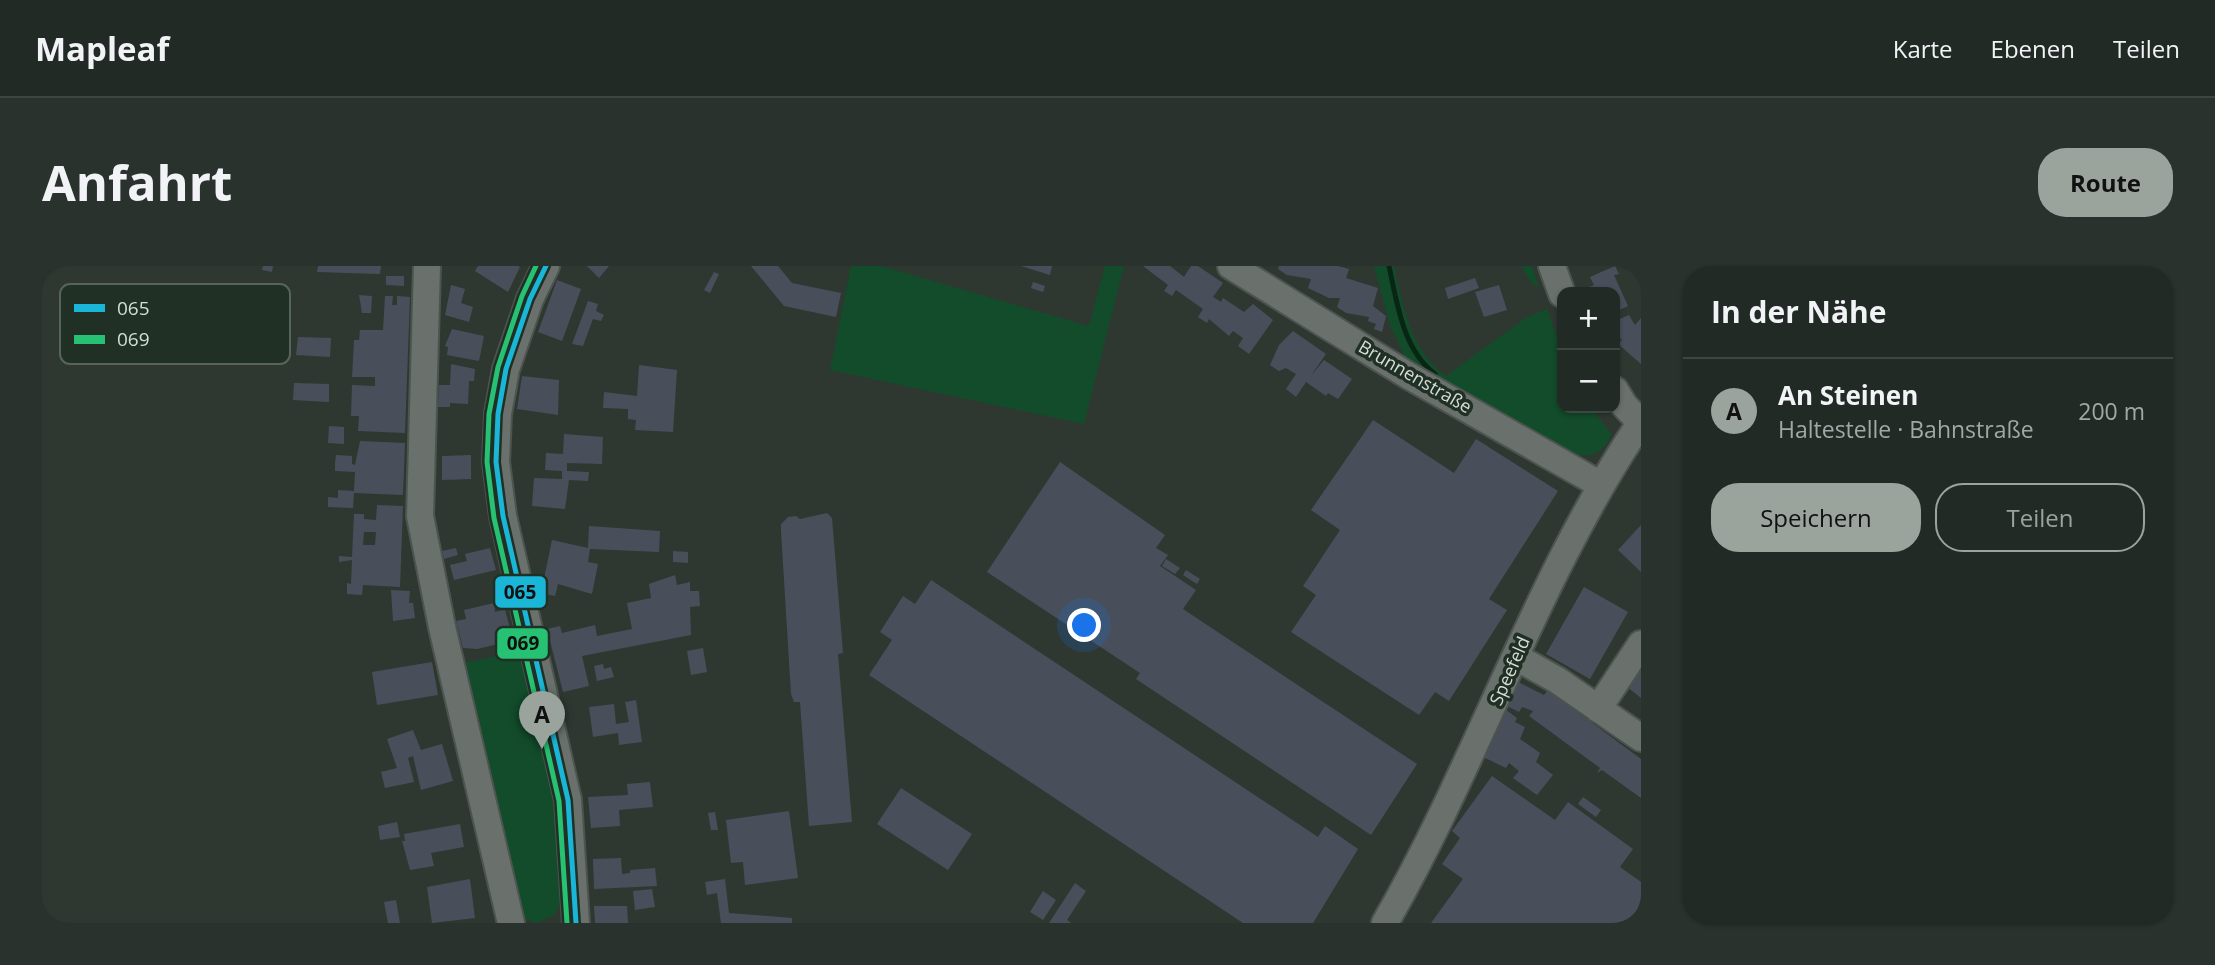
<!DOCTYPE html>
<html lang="de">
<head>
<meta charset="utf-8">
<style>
	body { margin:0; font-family:"Open Sans",sans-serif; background:#2a322d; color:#f1f3f6 }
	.controls { position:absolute; right:21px; top:21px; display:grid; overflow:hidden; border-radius:14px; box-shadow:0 2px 5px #0004 }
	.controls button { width:63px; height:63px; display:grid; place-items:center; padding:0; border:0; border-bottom:2px solid #3f4642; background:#222a25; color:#f1f3f6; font:35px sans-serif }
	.you { position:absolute; left:1043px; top:360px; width:24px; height:24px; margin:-18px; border:5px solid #fff; border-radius:50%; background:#1a73e8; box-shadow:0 0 0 10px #1a73e833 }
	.badge { display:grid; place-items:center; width:46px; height:46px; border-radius:50%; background:#9aa49d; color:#111; font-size:23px; font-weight:700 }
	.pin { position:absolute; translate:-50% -58px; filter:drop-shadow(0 2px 4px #0008) }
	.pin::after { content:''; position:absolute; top:37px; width:24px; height:21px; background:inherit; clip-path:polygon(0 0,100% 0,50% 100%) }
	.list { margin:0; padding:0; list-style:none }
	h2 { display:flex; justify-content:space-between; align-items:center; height:91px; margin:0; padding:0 28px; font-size:30px }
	h2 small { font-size:23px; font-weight:400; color:#a2a7a7 }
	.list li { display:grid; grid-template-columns:46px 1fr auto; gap:21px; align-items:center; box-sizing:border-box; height:105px; padding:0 28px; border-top:2px solid #3f4642 }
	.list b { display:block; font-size:26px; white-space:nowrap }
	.list p { margin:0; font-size:23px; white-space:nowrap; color:#a2a7a7 }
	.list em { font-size:23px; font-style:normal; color:#a2a7a7 }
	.actions { display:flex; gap:14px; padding:21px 28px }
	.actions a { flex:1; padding:16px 0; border:2px solid #9aa49d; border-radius:28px; text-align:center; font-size:24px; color:#9aa49d }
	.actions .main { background:#9aa49d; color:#111 }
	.map { position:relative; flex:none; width:1599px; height:657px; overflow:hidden; border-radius:28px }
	header { display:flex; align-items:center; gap:42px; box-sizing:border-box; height:98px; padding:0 35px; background:#222a25; border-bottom:2px solid #3f4642 }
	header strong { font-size:33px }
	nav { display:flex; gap:38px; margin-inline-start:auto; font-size:24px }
	.intro { display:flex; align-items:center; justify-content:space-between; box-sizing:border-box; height:168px; padding:0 42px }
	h1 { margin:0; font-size:49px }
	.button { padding:18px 32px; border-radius:28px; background:#9aa49d; color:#111; font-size:24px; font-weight:700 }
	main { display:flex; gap:42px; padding:0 42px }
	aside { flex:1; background:#222a25; border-radius:28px; box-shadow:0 2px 5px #0004 }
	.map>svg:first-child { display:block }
</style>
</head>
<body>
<header>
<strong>Mapleaf</strong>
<nav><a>Karte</a><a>Ebenen</a><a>Teilen</a></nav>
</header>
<div class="intro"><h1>Anfahrt</h1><a class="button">Route</a></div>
<main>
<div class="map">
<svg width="1599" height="657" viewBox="0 0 1599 657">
	<rect width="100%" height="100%" fill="#2e3831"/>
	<path fill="#124c2b" d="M809,0h30l208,60 16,-60h19l-40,158 -254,-54z
		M1332,0h20c8,38 18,87 52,110l81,-59 20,-8 15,41v58h29l21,27c-11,18 -19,24 -40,19l-166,-94 -16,-35z
		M1479,0h11l7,21 -7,-3z
		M478,386c10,42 60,234 34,263l-18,8 -14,-5 -65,-254z"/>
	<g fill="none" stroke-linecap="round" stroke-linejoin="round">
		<path stroke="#092614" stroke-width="5" d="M1347,0c8,37 14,84 46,108"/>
	</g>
	<path fill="#484f5a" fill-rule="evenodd" d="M221,0h10l-1,6 -10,-2z
		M276,0h63l-1,8 -63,-2z
		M436,0h40l2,1 -12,25 -33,-21z
		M545,0h22l-10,12z
		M709,0h27l14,17 49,10 -5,24 -52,-11z
		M979,0h31l-2,9z
		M1101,0h27l14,11 7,-11h7l25,17 -10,14 8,5 2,-4 21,14 9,-8 20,16 -24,34 -11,-8 5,-8 -10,-7 -4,5 -20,-17 -2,4 -9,-6 5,-8 -27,-19 -4,6 -8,-5 4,-6z
		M1237,0h59l11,3 -3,9 32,10 -5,18 13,10 -4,16 -8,-3 2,-5 -8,-3 1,-4 -23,-4 -9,-6 3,-9h-11l-21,-10 3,-9 -24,-4 -9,-6z
		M1573,0l4,8 -5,1 14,31 -13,6v-20h-24l-2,-5 5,-2 -4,-8z
		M672,6l5,2 -9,19 -6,-3z
		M344,10h18v10l-18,-1z
		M1433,12l4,10 -31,11 -3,-11z
		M515,14l24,9 -19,52 -24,-9z
		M991,16l12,4 -2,6 -12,-4z
		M409,19l14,4 -4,14 12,4 -4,15 -24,-7z
		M1457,19l8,25 -23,7 -9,-25z
		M317,29l13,1 -1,17h-9z
		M343,30h8l-1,9h5v-9l13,1 -5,136 -47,-2 1,-15h-8l1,-31 23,1v-9h-23l2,-37h5l1,-10h23z
		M546,35l10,3 -2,7 8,4 -3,6 -8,-2 -10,27 -11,-2z
		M1587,49l6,10 6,-7v46l-23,-20 4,-4 -7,-6v-13z
		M410,63l32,7 -5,25 -32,-6 1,-8 -3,-1z
		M1251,65l33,23 -16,23 14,-17 28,19 -14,20 -10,-6 -2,3 -20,-14 -10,15 -10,-8 10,-15 -10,-6 -7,3 -9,-6 9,-20z
		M256,71l33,1 -1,19 -34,-2z
		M409,98l24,5 -1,12h-5l-1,23 -18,-1v4h-12l1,-22h11z
		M597,99l38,5 -4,62 -38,-2 1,-10 -8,-1v-10l-25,-1 1,-16 33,4z
		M480,110l37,4 -1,35 -41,-6z
		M252,117l35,1v18l-36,-2z
		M1331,154l81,53 22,-34 82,52 -69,108 18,11 -58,91 -14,-9 -16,23 -128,-83 25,-37 -13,-9 37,-56 -29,-20z
		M287,160l15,1v17l-16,-1z
		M522,168l39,3 -1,27 -35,-1v8l22,1 -1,9 -19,-1 -4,29 -33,-3 2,-28 28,1v-8l-17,-1 1,-17 17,1z
		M318,175l45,2 -2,52 -49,-2 -1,15 -25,-1v-10l10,1v-8l16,1 1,-19 -20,-1v-7l1,-9 16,1v8l3,1z
		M429,189v24l-29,1v-24z
		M1018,196l105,73 -9,13 12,7 -8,11 36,24 -13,19 234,155 -46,71 -235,-156 4,-6 -153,-101z
		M335,239l26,1 -3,81 -37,-2 -1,10 -15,-1v-11l4,1 1,-24 -13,2v-6l13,1 2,-43h10v5l12,1zM322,266h12l-1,13h-12z
		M785,247l5,5 11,135 -5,1 14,168 -43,4 -9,-124h-6l-3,-8 -10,-163v-7l7,-7 8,-1 4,3z
		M1599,259v47l-23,-22z
		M547,260l71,5 -1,21 -69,-3 -2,13 10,2 -6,30 -34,-10 -3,12 -14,-3 11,-53 36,8z
		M414,282l2,7 -14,4 -2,-8z
		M448,282l6,22 -42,10 -4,-15 17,-4 -2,-7z
		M631,285l15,1v11l-15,-1z
		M1124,293l14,9 -5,6 -13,-8z
		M1144,304l14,9 -3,5 -14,-9z
		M633,309l2,10 13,-3v9h9l1,15 -10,1 1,28 -109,21 7,30 -26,6 -16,-63 13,-3 2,7 33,-8 2,11 35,-7 -5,-26 24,-5 -2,-14z
		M889,314l387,257 7,-11 33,23 -45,74h-70l-374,-248 23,-35 -12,-8 23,-36 12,8z
		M1542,321l44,25 -38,67 -44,-25z
		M349,324l19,1 -1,12h4l2,15 -22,3z
		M452,337l1,9 10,-3 7,28 -5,5 -30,7 -14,-1 -7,-27 10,-2 -2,-9z
		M661,382l4,24 -16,3 -4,-24z
		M1599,393v39l-19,-15z
		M390,396l6,33 -61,10 -5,-33z
		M561,398l1,5 7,-2 3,10 -17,4 -3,-15z
		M1476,416l26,13 4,-5 93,69v39l-39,-28 -5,3 3,-5 -71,-52 4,-5 -11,-4 -3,5 -12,-6z
		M594,434l6,42 -23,3 -1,-12 -25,4 -4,-30 25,-3 2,20 13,-2 -4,-20z
		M1463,443l12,9 -2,4 10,5 -5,12 20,14 -4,9 17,13 -16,20 -24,-17 6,-7 -10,-8 -3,5 -23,-11z
		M371,464l8,20 21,-6 11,37 -32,9 -8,-34 -5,2 6,24 -29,6 -4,-16 16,-4 -10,-29z
		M1450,510l63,44 13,-18 65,47 -13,18 21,15v41h-210l32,-44 -21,-15 18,-26 -8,-7z
		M608,516l3,25 -34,3 1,16 -29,2 -3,-31 40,-2 -1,-11z
		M859,522l71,46 -24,36 -71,-46z
		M1541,531l18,13 -5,7 -18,-13z
		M747,545l9,67 -53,7 -2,-23 -12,1 -5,-43z
		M673,546l3,18h-7l-3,-17z
		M355,556l3,15 -20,3 -2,-14z
		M418,558l4,23 -33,6 3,13 -24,4 -8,-29h3l-1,-7z
		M579,592l1,16 8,-1v-3l25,-2 2,18 -63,3 -1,-30z
		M428,613l5,39 -43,5 -5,-36z
		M683,613l4,34 63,5v5h-71l-4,-30 -10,2 -2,-13z
		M1033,617l11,8 -19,29 4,3h-22z
		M610,623l3,18 -20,3 -2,-19z
		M1001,625l13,9 -13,20 -13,-8z
		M354,634l4,23h-12l-4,-21z
		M552,640h33l1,17h-33z"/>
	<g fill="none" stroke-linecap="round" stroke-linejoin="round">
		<defs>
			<path id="minor" d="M385,0l-7,250 22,111 69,296
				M504,0l-16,33 -24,70 -8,45 -2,48 7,54 65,284 8,123
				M1189,0l178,110 192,109
				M1510,0l10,28
				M1573,124l9,15 17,18
				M1474,391l41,23 84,58
				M1556,443l43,-65
				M1343,657c94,-163 151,-345 256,-501"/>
		</defs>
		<use href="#minor" stroke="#4d544f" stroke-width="30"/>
		<use href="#minor" stroke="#6a716c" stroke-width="26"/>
		<defs>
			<path id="bus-1" d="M504,0l-16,33 -24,70 -8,45 -2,48 7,54 65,284 8,123"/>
			<path id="bus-2" d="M494,0l-14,30 -24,71 -9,47 -2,48 7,56 65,283 8,122"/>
		</defs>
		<use href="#bus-1" stroke="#213025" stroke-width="10"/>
		<use href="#bus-2" stroke="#213025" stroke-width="10"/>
		<use href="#bus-1" stroke="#1ab6d8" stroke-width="5"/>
		<use href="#bus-2" stroke="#26c172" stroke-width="5"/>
	</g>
	<g text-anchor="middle" stroke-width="7" stroke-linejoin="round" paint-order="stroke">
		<g font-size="18" fill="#d4ded7" stroke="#213025">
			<text transform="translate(1373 111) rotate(30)" y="6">Brunnenstraße</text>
			<text transform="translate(1468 405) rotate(-66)" y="6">Speefeld</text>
		</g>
	</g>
	<rect x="18" y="18" width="230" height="80" rx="10" fill="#213025" stroke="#57645a" stroke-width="2"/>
	<rect x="32" y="38" width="31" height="8" fill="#1ab6d8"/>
	<rect x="32" y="69" width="31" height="9" fill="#26c172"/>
	<g font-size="19" fill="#d4ded7">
		<text x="75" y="49">065</text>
		<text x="75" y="80">069</text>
	</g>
	<g stroke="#213025" stroke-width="2.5">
		<rect x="452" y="309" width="53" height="34" rx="7" fill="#1ab6d8"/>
		<rect x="454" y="361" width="53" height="33" rx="7" fill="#26c172"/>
	</g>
	<g font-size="19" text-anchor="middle" font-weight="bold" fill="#111">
		<text x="478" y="333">065</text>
		<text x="481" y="384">069</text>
	</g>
</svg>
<div class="controls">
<button>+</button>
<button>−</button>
</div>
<div class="you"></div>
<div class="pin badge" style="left:500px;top:483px">A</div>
</div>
<aside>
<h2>In der Nähe<small></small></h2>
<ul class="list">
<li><span class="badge">A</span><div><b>An Steinen</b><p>Haltestelle · Bahnstraße</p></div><em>200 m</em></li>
</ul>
<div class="actions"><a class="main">Speichern</a><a>Teilen</a></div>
</aside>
</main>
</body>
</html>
